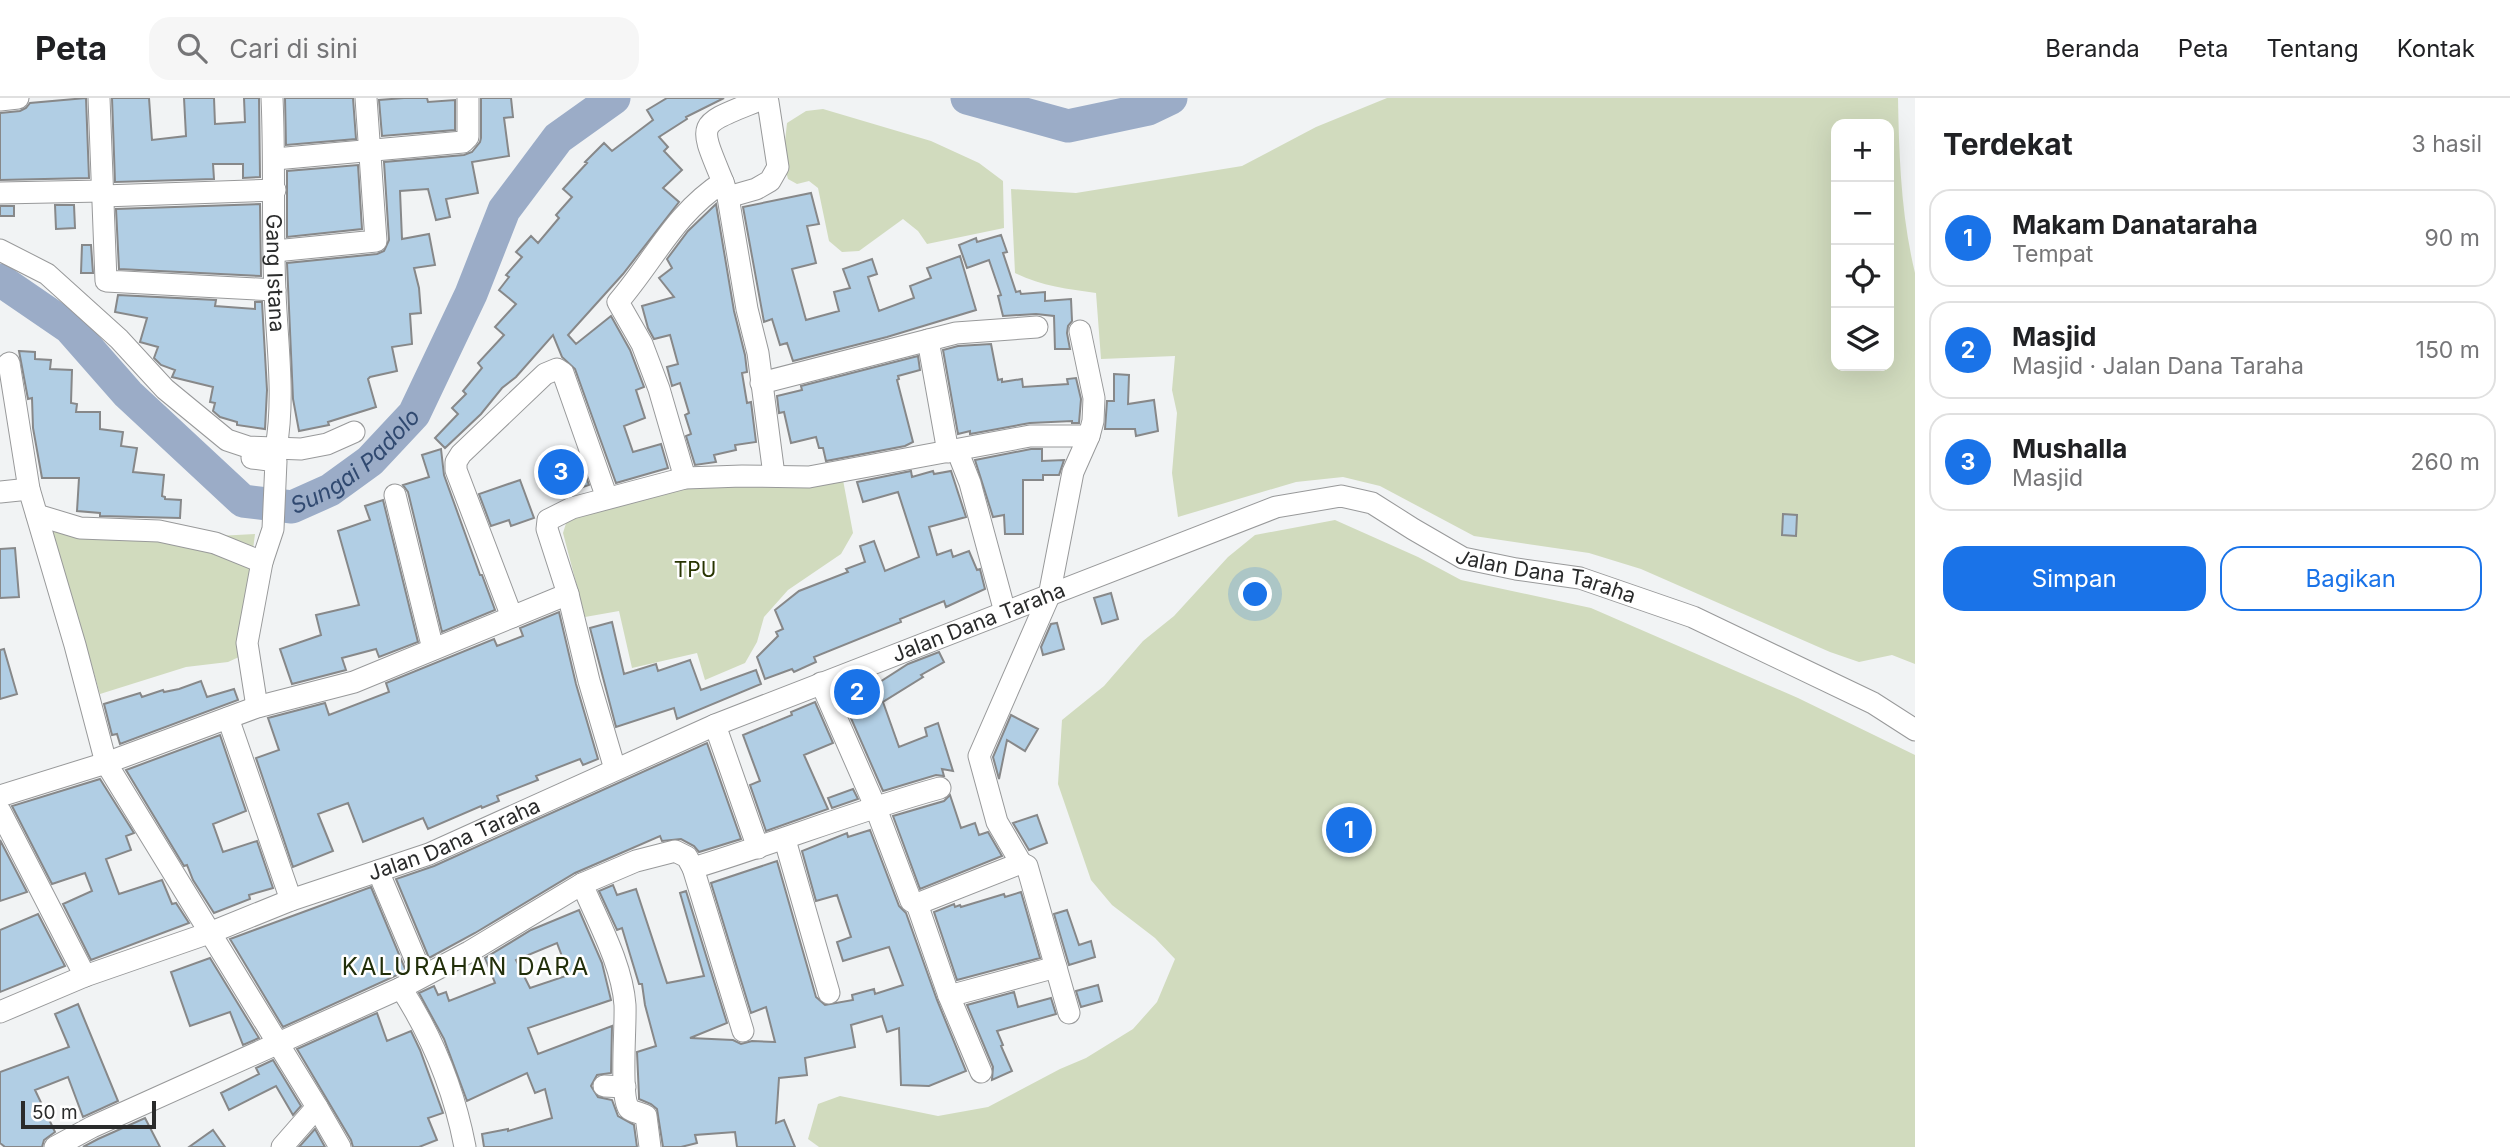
<!DOCTYPE html>
<html lang="id">
<head>
<meta charset="utf-8">
<style>
	body { margin:0; font-family:Inter,sans-serif; background:#f6f6f6; color:#202124 }
	.controls { position:absolute; right:21px; top:21px; display:grid; overflow:hidden; border-radius:14px; box-shadow:0 7px 28px #0002 }
	.controls button { width:63px; height:63px; display:grid; place-items:center; padding:0; border:0; border-bottom:2px solid #e0e0e0; background:#fff; color:#202124; font:35px sans-serif }
	.scale { position:absolute; left:21px; bottom:18px; width:135px; box-sizing:border-box; padding-left:7px; border:4px solid #2a2b2b; border-top:0; font-size:19px; line-height:24px; white-space:nowrap; color:#2a2b2b; -webkit-text-stroke:5px #fff; paint-order:stroke }
	.you { position:absolute; left:1256px; top:497px; width:24px; height:24px; margin:-18px; border:5px solid #fff; border-radius:50%; background:#1a73e8; box-shadow:0 0 0 10px #1a73e833 }
	.badge { display:grid; place-items:center; width:46px; height:46px; border-radius:50%; background:#1a73e8; color:#fff; font-size:23px; font-weight:700 }
	.pin { position:absolute; translate:-50% -50%; border:4px solid #fff; box-shadow:0 2px 7px #0006 }
	.list { margin:0; padding:0; list-style:none }
	h2 { display:flex; justify-content:space-between; align-items:center; height:91px; margin:0; padding:0 28px; font-size:30px }
	h2 small { font-size:23px; font-weight:400; color:#757577 }
	.list li { display:grid; grid-template-columns:46px 1fr auto; gap:21px; align-items:center; box-sizing:border-box; height:98px; margin:0 14px 14px; padding:0 14px; border:2px solid #e0e0e0; border-radius:21px }
	.list b { display:block; font-size:26px; white-space:nowrap }
	.list p { margin:0; font-size:23px; white-space:nowrap; color:#757577 }
	.list em { font-size:23px; font-style:normal; color:#757577 }
	.actions { display:flex; gap:14px; padding:21px 28px }
	.actions a { flex:1; padding:16px 0; border:2px solid #1a73e8; border-radius:21px; text-align:center; font-size:24px; color:#1a73e8 }
	.actions .main { background:#1a73e8; color:#fff }
	.icon { flex:none; width:38px; height:38px; fill:none; stroke:currentColor; stroke-width:2; stroke-linecap:round; stroke-linejoin:round }
	.map { position:relative; flex:none; width:1915px; height:1049px; overflow:hidden }
	header { display:flex; align-items:center; gap:42px; box-sizing:border-box; height:98px; padding:0 35px; background:#fff; border-bottom:2px solid #e0e0e0 }
	header strong { font-size:33px }
	nav { display:flex; gap:38px; margin-inline-start:auto; font-size:24px }
	.search { width:490px; height:63px; background:#f6f6f6; display:flex; align-items:center; gap:18px; box-sizing:border-box; padding:0 24px; border-radius:21px; color:#757577; font-size:26px }
	main { display:flex }
	aside { flex:1; background:#fff }
	.map>svg:first-child { display:block }
</style>
</head>
<body>
<header>
<strong>Peta</strong>
<div class="search"><svg class="icon" aria-label="search" viewBox="0 0 24 24"><circle cx="10" cy="10" r="6"/><path d="M15 15l6 6"/></svg>Cari di sini</div>
<nav><a>Beranda</a><a>Peta</a><a>Tentang</a><a>Kontak</a></nav>
</header>
<main>
<div class="map">
<svg width="1915" height="1049" viewBox="0 0 1915 1049">
	<rect width="100%" height="100%" fill="#f1f3f4"/>
	<path fill="#d1dbbe" fill-rule="evenodd" d="M1387,0h511c1,59 3,117 17,175v391l-23,-9 -33,7 -29,-10 -189,-83 -52,-16 -115,-17 -94,-50 -37,-9 -47,5 -118,35 -6,-44 5,-60 -5,-23 3,-34 -74,3 -5,-66c-28,-4 -55,-7 -81,-20l-4,-84 65,4 166,-27 74,-39zM1836,26h53v242h-53z
		M823,11l108,32 48,22 24,18 1,47 -77,16 -9,-13 -15,-12 -44,32 -17,1 -13,-11 -11,-53 -9,-7 -12,3 -9,-5 -5,-19 4,-37 19,-12z
		M722,382h121l10,53 -12,21 -53,36 -24,27 -7,25 -12,21 -40,17 -8,-27 -65,15 -13,-57 -34,6 -22,-84 4,-13 15,-10z
		M1335,422l83,37 43,23 130,28 207,90 117,57v392h-1096l-11,-8 10,-35 22,-8 98,20 50,-9 72,-38 26,-11 47,-29 24,-27 18,-43 -20,-21 -43,-33 -21,-25 -33,-96 4,-64 42,-34 39,-45 31,-25 54,-59 27,-22z
		M48,428l94,14 113,-6 -16,123 -11,5 -42,5 -86,27 -21,-73z"/>
	<g fill="none" stroke-linecap="round" stroke-linejoin="round">
		<g stroke="#9bacc7" stroke-width="33">
			<path d="M967,0l101,28 80,-17 23,-11"/>
			<path id="s1" d="M0,182l70,48 58,66 115,107 49,6 38,-17 40,-29 44,-47 57,-120 33,-84 54,-72 56,-40"/>
		</g>
	</g>
	<path fill="#b1cee4" stroke="#878889" stroke-width="2" fill-rule="evenodd" d="M86,0l3,80 -89,2v-67l20,-2 6,-3 4,-5z
		M112,0h37l3,42 34,-4 -2,-38h30l1,26 30,-2 -1,-24h15l1,79 -17,1v-14h-30l1,15 -99,3z
		M285,0h68l3,41 -70,6z
		M404,0h23l1,4 27,-2v30l-73,6 -3,-36z
		M481,0h30l2,19 -9,1 5,38 -37,6 6,31 -32,6 4,18 -14,3 -8,-31 -28,2 2,48 27,-5 6,31 -21,3 5,20 2,25 -11,1 2,30 -20,3 5,24 -27,6 -2,2 8,28 -48,15 1,3 -30,6 -6,-32 -6,-136 90,-9 7,-3 5,-11 -5,-78 80,-7 8,-3 8,-10 1,-4z
		M667,0h57l-38,19 1,2 -28,18 9,10 -4,4 18,19 -19,18 16,14 -56,72 -55,61 8,9 35,-28 19,34 14,37 -8,3 9,28 -21,8 9,26 28,-8 7,24 -52,15 -41,-114 -13,-12 -9,-22 -37,42 -14,11 -21,26 -36,34 -10,-10 23,-24 -6,-6 14,-14 -3,-3 19,-23 -4,-5 26,-28 -9,-8 21,-23 -17,-14 10,-13 -3,-2 16,-18 -6,-5 15,-16 7,7 21,-25 -3,-3 16,-18 -9,-8 24,-26 -2,-1 19,-19 8,8 41,-31 -6,-10z
		M358,67l4,64 -75,8v-66z
		M811,95l8,31 -12,2 9,37 -24,6 14,51 33,-9 -5,-19 16,-4 -7,-19 29,-10 5,15 -9,3 11,34 35,-13 -4,-12 21,-8 -4,-10 33,-12 16,54 -89,27 -94,24 -6,-18 -7,2 -8,-26 -8,3 -21,-115z
		M260,106l1,72 -142,-7 -3,-60z
		M716,106l18,107 11,44 2,17 -5,1 5,30 4,-1 5,40 -21,3 1,5 -22,5 2,7 -21,3 -9,-29 5,-2 -6,-19 4,-2 -9,-30 -8,3 -5,-19 11,-3 -8,-29 -16,4 -6,-11 -6,-22 32,-9 -15,-19 13,-10 -5,-9 21,-28z
		M55,107h19l1,23 -19,1z
		M0,108h14v10h-14z
		M1001,137l6,17 -4,1 13,39 4,-1 1,3 24,-2v9l26,-2 1,22 -4,5 -1,7 3,16h-15l-1,-33 -18,-2 -33,2 -5,-20 3,-1 -12,-35 -22,8 -8,-23 17,-7 1,4z
		M82,147h9l2,28h-12z
		M118,197l98,5 -1,6 40,3v-7h7l5,88 -2,39 -28,-4v-3l-17,-5 -7,-6 2,-8 -5,-1 3,-15 -41,-10 3,-7 -14,-5 -7,-7 4,-11 -18,-5 7,-24 -32,-6z
		M991,246l7,36 4,-1v3l20,-3 1,8 45,-3 -1,-5 9,-1 5,21 -2,24h-7v-2l-42,2 -60,11v-3l-12,3 -15,-84 15,-4z
		M19,253l16,1v7l16,1 -1,9 22,1 -1,33 6,1 -1,8h24v17l23,3 -2,14 16,2 -4,24 31,3 -2,21 3,1v2l16,1 -1,18 -80,-2v-3l-23,-2 2,-33h-37l-9,-50 -1,-30 -4,1z
		M918,258l2,14 -22,6 1,3 -2,1 16,62 -8,4 -79,15 -3,-13h-4l-3,-11 -25,6 -7,-31 -5,1 -2,-17 25,-6 -1,-4z
		M1114,276l15,1 -1,29 26,-4 4,31 -22,5 -1,-7h-30l2,-28h7z
		M441,351l3,26 36,100h2l13,35 -53,22 -34,-140 -5,-7 26,-8 -7,-22z
		M1031,351h11v12l22,-1 -5,15h-16v5h-20v54h-18l-1,-19 -11,2 -18,-57z
		M577,355l12,32 -29,10 -11,-32z
		M911,373l1,6 21,-6 1,3 17,-3 15,46 -37,10 8,28 14,-5 2,7 16,-6 8,19 3,-1 5,20 -39,18 -2,-6 -44,18 1,3 -87,35 2,5 -22,10 -2,-3 -27,10 -8,-22 21,-21 -2,-4 7,-3 -8,-19 24,-19 49,-19 -2,-3 19,-7 -5,-16 14,-5 11,30 34,-14 -21,-65 -35,10 -6,-20z
		M520,382l14,38 -23,8 -2,-6 -18,6 -12,-32z
		M383,402l35,142 -39,15 -3,-8 -34,9 4,12 -54,14 -12,-35 41,-14 -5,-20 43,-10 -21,-74 32,-11 -5,-14z
		M1783,416l14,1 -1,21 -14,-1z
		M15,450l4,49 -19,1v-49z
		M1111,495l7,26 -16,5 -8,-26z
		M559,514l17,72 22,75 -15,6 -3,-6 -44,17 2,4 -41,16 2,5 -17,7 -1,-2 -53,23 -5,-11 -60,24 -15,-39 -30,11 15,37 -40,16 -37,-109 23,-8 -11,-32 57,-15 4,12 60,-23 -3,-9 108,-44 3,7 26,-10 -3,-8z
		M612,524l12,52 32,-10 2,7 32,-11 11,30 55,-20 5,14 -84,35 -3,-11 -58,19 -26,-99z
		M1057,525l7,26 -21,6 -2,-8 10,-23z
		M4,551l13,45 -17,5v-49z
		M939,554l5,10 -23,13 2,2 -40,25 16,45 28,-11 -2,-8 13,-5 15,48 -11,-2 2,7 -8,-1 -53,16 -44,-100 30,-12 3,8 36,-23z
		M201,583l6,16 27,-8 4,11 -118,44 -3,-10 -5,1 -8,-31 36,-11 2,4 21,-7 1,2 15,-3z
		M815,604l18,41 -29,12 24,54 -62,22 -16,-46 10,-4 -17,-46 49,-20 -1,-3z
		M1011,617l27,14 -13,22 -18,-11 -8,39 -6,-22z
		M220,637l26,76 -33,13 10,28 34,-11 16,47 -24,7 1,4 -36,14 -21,-33 -6,-15 -3,1 -58,-96z
		M707,645l34,96 -42,13 -5,-6 -13,-7 -19,2 -2,-5 -85,37 -100,60 -46,25 -33,-79 38,-13z
		M100,681l34,54 -8,3 5,14 -25,9 13,35 43,-14 10,24 4,-1 13,20 -98,37 -28,-56 29,-13 -7,-18 -33,11 -40,-78z
		M853,691l5,10 -26,9 -4,-10z
		M950,697l11,33 14,-5 4,12 9,-3 14,24 -82,33 -27,-73 51,-15z
		M1037,717l10,28 -18,7 -16,-27z
		M870,732l29,76 7,7 31,87 29,71 -37,15 -28,-1 -2,-57 -12,4 -5,-16 -31,9 4,22 -50,11 2,17 -28,3 -3,45 8,-3 11,27h-58l-2,-15 -40,3 2,8 -16,4h-18l-6,-38 -6,-5 -12,-5v-3l-2,-44 19,-6 -11,-41 -3,-21h-3l-17,-56 -5,2 -18,-39 14,-6 4,10 19,-6 31,94 37,-7 -24,-83 6,-2 41,132 -37,15 43,2 8,4 11,-3 23,1 -9,-35 -15,6 -40,-130 66,-22 39,136 9,8 28,-5 -1,-5 22,-6 1,5 28,-9 -14,-38 -46,14 -6,-19 14,-5 -14,-42 -21,6 -14,-50 45,-18 1,4z
		M0,742l27,52 -27,9z
		M371,789l35,84 -123,56 -53,-88z
		M1021,794l19,66 -83,22 -23,-68 20,-8 1,3 5,-2 1,2 43,-13 1,3z
		M579,812l23,53 9,37 -83,28 10,26 74,-28 -1,47 -14,2 -6,11 7,11 14,3 6,16 16,9 3,22h-153l-2,-13 26,-5v2l44,-13 -7,-29 -10,4 -8,-20 -60,28 -23,-62 -25,-46 15,-7 4,9 8,-3 3,9 46,-18 -10,-25 46,-28zM557,845l12,32 -39,13 -14,-28z
		M1067,812l12,35 12,-4 4,16 -26,8 -15,-51z
		M38,816l27,52 -65,26v-62z
		M210,860l49,80 -16,7 -13,-33 -40,14 -19,-54z
		M1098,887l4,16 -21,6 -5,-16z
		M1014,894l4,15 33,-9 5,16 -59,17 6,14 -2,1 11,25 -20,9 1,-13 -26,-62z
		M78,906l40,97 -35,16 -15,-40 -33,13 20,42 -11,8 -2,7h-37l-5,-4v-71l69,-25 -14,-33z
		M377,915l10,28 24,-10 9,19 23,63 -15,5 9,22 -18,7h-66l-2,-7 -54,-91z
		M273,962l28,46 -8,9 -17,-29 -47,24 -8,-17 38,-19 -3,-6z
		M145,1020l15,29h-77l15,-8z
		M315,1031l10,18h-26z
		M213,1032l12,17h-36z"/>
	<g fill="none" stroke-linecap="round" stroke-linejoin="round">
		<defs>
			<g id="minor">
				<path d="M99,0l7,183 169,9"/>
				<path id="s2" d="M272,0c3,65 0,129 3,194 2,52 10,105 1,156"/>
				<path d="M0,2l18,-2"/>
				<path d="M768,4l10,65 -8,14 -14,8 -28,8 19,112 11,44 16,122"/>
				<path d="M275,61l188,-17 5,-5v-39"/>
				<path d="M723,84c-25,-61 -27,-56 34,-81"/>
				<path d="M0,95l102,-2"/>
				<path d="M103,98l172,-6"/>
				<path d="M0,152l47,24 72,65 46,50 62,51 21,7 53,2 26,-5 27,-12"/>
				<path d="M275,153l101,-10 -10,-143"/>
				<path d="M928,242l20,112"/>
				<path d="M9,265l20,126 46,156 31,118 211,344 -35,40"/>
				<path d="M761,285l195,-50 81,-6"/>
				<path d="M957,352l13,33 35,129"/>
				<path d="M252,360l24,3 -3,68 -11,33 -15,81 10,64"/>
				<path d="M685,380l-26,-89 -17,-45 -24,-42c37,-43 56,-88 105,-120l5,15"/>
				<path d="M0,394l29,-3"/>
				<path d="M395,397l38,154"/>
				<path d="M37,417l43,13 79,3 56,12 47,19"/>
				<path d="M568,496l21,87 26,88"/>
				<path d="M512,519l-56,-147v-8l5,-8 84,-80 12,-5 6,4 44,125"/>
				<path d="M821,585l54,123 36,95 6,3 104,-41 6,3 42,147"/>
				<path d="M228,620l63,182"/>
				<path d="M715,627l43,123"/>
				<path d="M0,698l106,-33 151,-56 97,-25 214,-88 -21,-65 1,-9 24,-12 113,-30 57,-2 67,1 221,-41h59"/>
				<path d="M0,713l85,165"/>
				<path d="M785,742l44,153"/>
				<path d="M1021,765l-24,-41 -18,-66 70,-160 24,-124 16,-36 4,-15 1,-23 -14,-67"/>
				<path d="M693,770l50,163"/>
				<path d="M378,773l44,104"/>
				<path d="M582,786c16,38 40,80 43,121 1,21 -5,87 3,102 2,5 14,6 18,9l4,31"/>
				<path d="M917,806l32,92 32,76"/>
				<path d="M401,890c31,48 53,102 64,159"/>
				<path d="M949,898l107,-29"/>
				<path id="s3" d="M0,914l85,-36 127,-44 79,-32 138,-46 286,-129 561,-218 65,-11 31,7 41,26 50,29 53,11 64,9 113,39 180,86 42,27"/>
				<path d="M604,988l21,1"/>
				<path d="M317,1009l23,40"/>
				<path d="M55,1049l37,-20 309,-139 68,-36 113,-68 54,-23 39,-10 12,6 6,11c83,-25 163,-57 247,-80"/>
			</g>
		</defs>
		<use href="#minor" stroke="#98999a" stroke-width="23"/>
		<use href="#minor" stroke="#fff" stroke-width="21"/>
	</g>
	<g text-anchor="middle" stroke-width="5" stroke-linejoin="round" paint-order="stroke">
		<g font-size="21" fill="#2a2b2b" stroke="#fff">
			<text dy="7" stroke="none"><textPath href="#s2" startOffset="175">Gang Istana</textPath></text>
			<text dy="7" stroke="none"><textPath href="#s3" startOffset="1662">Jalan Dana Taraha</textPath></text>
			<text dy="7" stroke="none"><textPath href="#s3" startOffset="1054">Jalan Dana Taraha</textPath></text>
			<text dy="7" stroke="none"><textPath href="#s3" startOffset="486">Jalan Dana Taraha</textPath></text>
		</g>
		<g font-size="21" fill="#283502" stroke="#fff">
			<text x="695" y="479">TPU</text>
		</g>
		<g font-size="23" font-style="italic" fill="#304970" stroke="#fff">
			<text dy="8" stroke="none"><textPath href="#s1" startOffset="458">Sungai Padolo</textPath></text>
		</g>
		<g font-size="24" letter-spacing="2" fill="#222f0a" stroke="#fff">
			<text x="466" y="877">KALURAHAN DARA</text>
		</g>
	</g>
</svg>
<div class="controls">
<button>+</button>
<button>−</button>
<button><svg class="icon" aria-label="locate" viewBox="0 0 24 24"><circle cx="12" cy="12" r="6"/><path d="M12 2v4M12 18v4M2 12h4M18 12h4"/></svg></button>
<button><svg class="icon" aria-label="layers" viewBox="0 0 24 24"><path d="M12 4l9 5-9 5-9-5zM3 14l9 5 9-5"/></svg></button>
</div>
<div class="scale">50 m</div>
<div class="you"></div>
<div class="pin badge" style="left:1349px;top:732px">1</div>
<div class="pin badge" style="left:857px;top:594px">2</div>
<div class="pin badge" style="left:561px;top:374px">3</div>
</div>
<aside>
<h2>Terdekat<small>3 hasil</small></h2>
<ul class="list">
<li><span class="badge">1</span><div><b>Makam Danataraha</b><p>Tempat</p></div><em>90 m</em></li>
<li><span class="badge">2</span><div><b>Masjid</b><p>Masjid · Jalan Dana Taraha</p></div><em>150 m</em></li>
<li><span class="badge">3</span><div><b>Mushalla</b><p>Masjid</p></div><em>260 m</em></li>
</ul>
<div class="actions"><a class="main">Simpan</a><a>Bagikan</a></div>
</aside>
</main>
</body>
</html>
